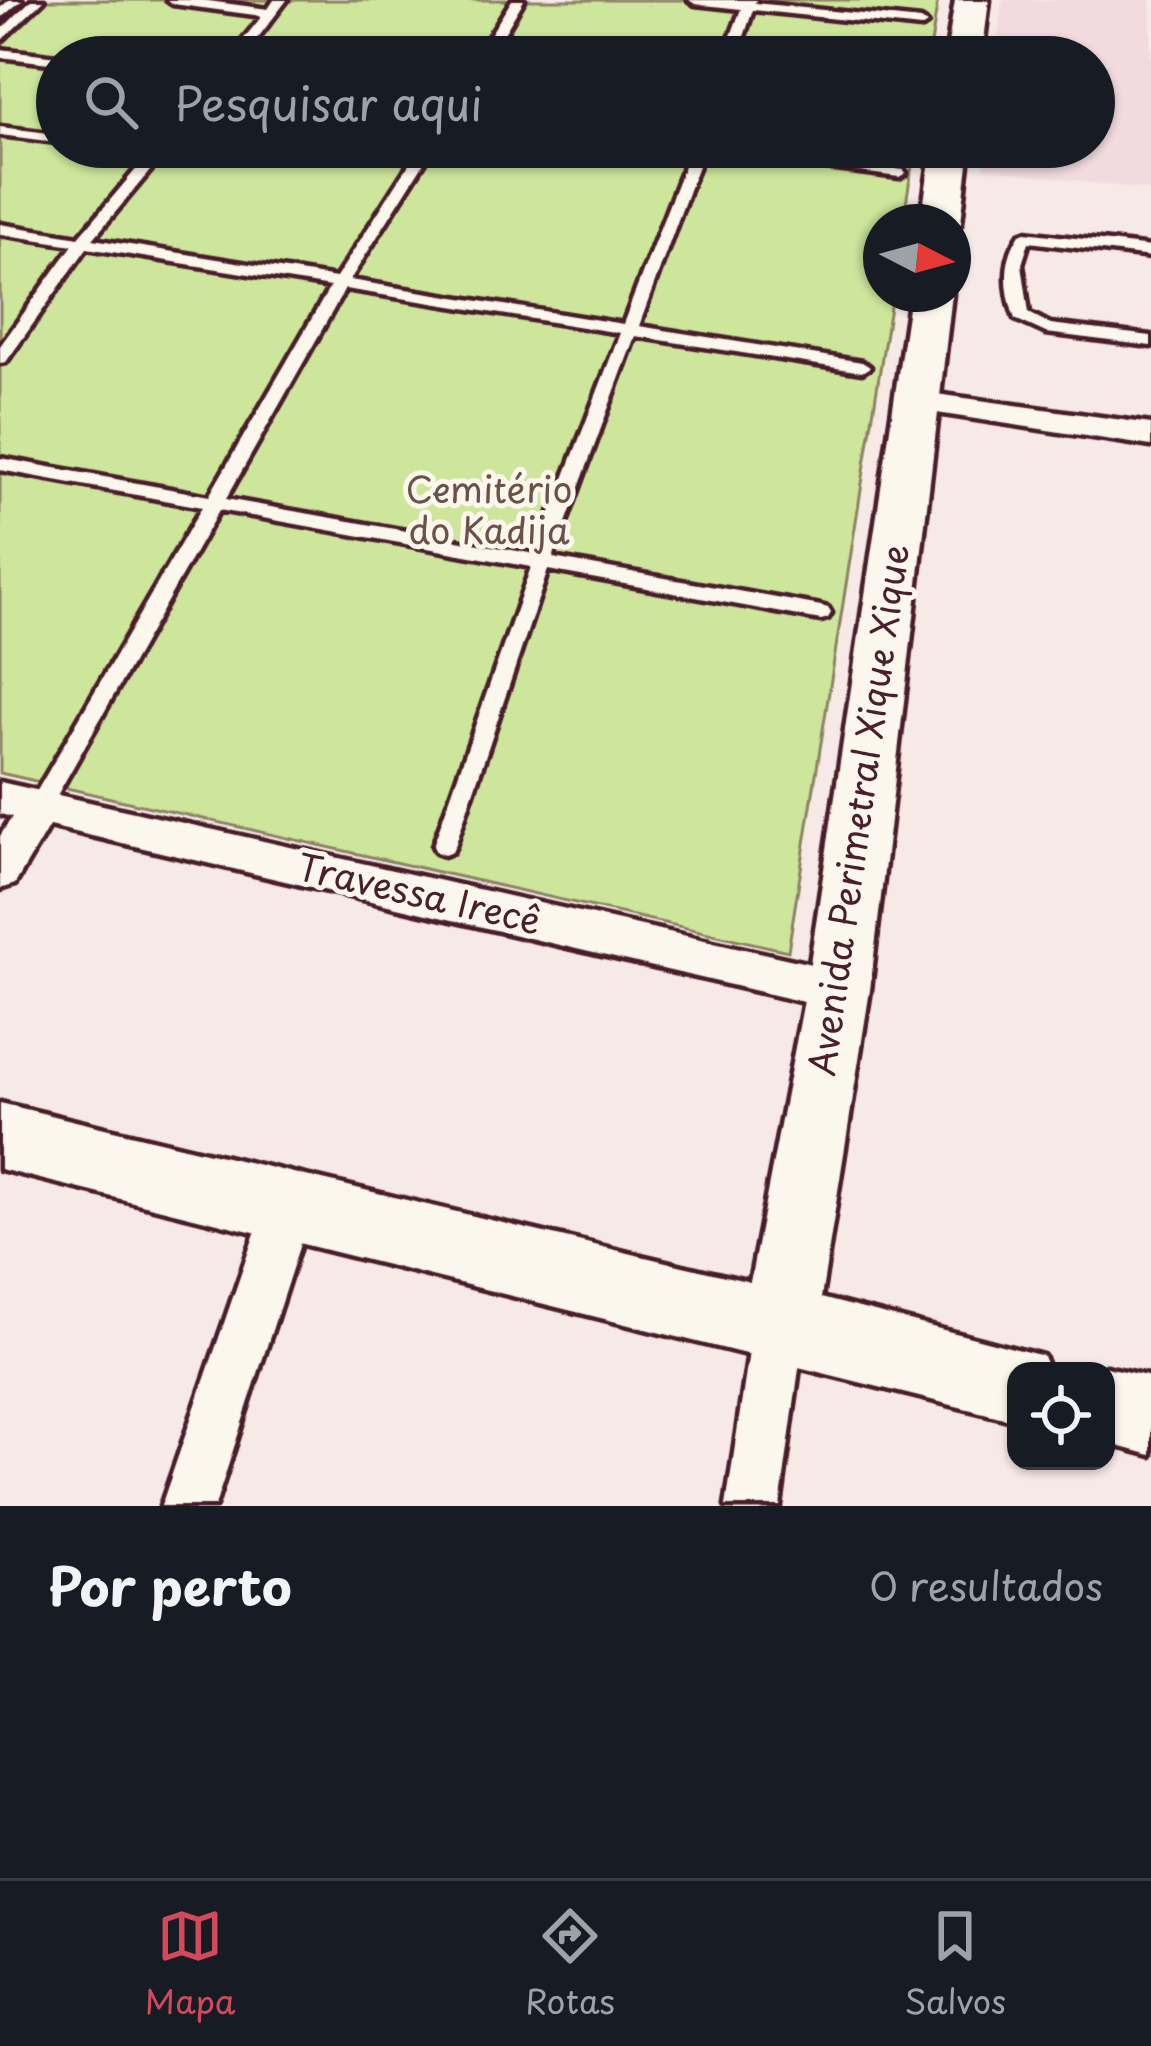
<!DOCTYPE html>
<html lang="pt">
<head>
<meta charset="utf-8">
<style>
	body { margin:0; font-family:"Playpen Sans",sans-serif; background:#20242c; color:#f1f3f6 }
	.controls { position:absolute; right:36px; bottom:36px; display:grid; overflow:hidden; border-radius:24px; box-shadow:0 3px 9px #0004 }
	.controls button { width:108px; height:108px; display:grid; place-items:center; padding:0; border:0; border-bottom:3px solid #363941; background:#171b24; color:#f1f3f6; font:60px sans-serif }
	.compass { position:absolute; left:863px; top:204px; width:108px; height:108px; border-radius:50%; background:#171b24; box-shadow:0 3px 9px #0004; rotate:96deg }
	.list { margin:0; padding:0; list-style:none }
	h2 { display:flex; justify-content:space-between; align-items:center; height:156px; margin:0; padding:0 48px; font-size:51px }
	h2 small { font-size:39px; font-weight:400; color:#9ea1a6 }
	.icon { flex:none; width:66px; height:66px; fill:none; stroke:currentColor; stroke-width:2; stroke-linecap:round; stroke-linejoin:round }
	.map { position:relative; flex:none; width:1151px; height:1506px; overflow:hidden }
	.search { position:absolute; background:#171b24; box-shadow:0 3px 9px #0004; left:36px; right:36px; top:36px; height:132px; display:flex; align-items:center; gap:30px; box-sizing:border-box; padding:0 42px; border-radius:66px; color:#9ea1a6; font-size:45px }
	.sheet { height:372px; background:#171b24 }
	nav { display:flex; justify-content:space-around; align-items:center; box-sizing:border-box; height:168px; border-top:3px solid #363941; background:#171b24; font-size:33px; color:#9ea1a6 }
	nav a { display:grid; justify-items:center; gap:6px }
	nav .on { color:#d1495b }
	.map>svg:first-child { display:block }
</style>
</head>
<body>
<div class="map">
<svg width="1151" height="1506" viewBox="0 0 1151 1506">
	<rect width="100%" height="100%" fill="#f7eae6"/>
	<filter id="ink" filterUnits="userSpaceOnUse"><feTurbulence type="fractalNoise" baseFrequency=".00833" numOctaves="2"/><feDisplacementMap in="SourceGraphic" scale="24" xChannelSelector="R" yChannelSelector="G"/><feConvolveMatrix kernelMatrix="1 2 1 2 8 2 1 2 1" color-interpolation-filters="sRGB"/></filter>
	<g filter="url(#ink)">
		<path fill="#f3dadf" d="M1002,0h149v191l-167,-23 2,-21h108v-90h-98z"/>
		<path fill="#cde69c" stroke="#8c8264" stroke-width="3" d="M0,0h938l-9,57h-872v90h858l-12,75h-22v72h11l-104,657 -788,-178z"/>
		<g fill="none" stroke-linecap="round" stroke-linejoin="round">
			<defs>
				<path id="lane" d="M9,0h13l-22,19v-11z
					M31,0h13l-44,42v-11z
					M167,0h34l67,9 6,-9h13l-44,57h-14l33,-41 -89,-12z
					M512,0h12l-34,57h-14z
					M689,0h67l-1,3 166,17 6,4 -6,4 -168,-18 -16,47h-14l18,-48 -46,-5z
					M0,49l57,7 4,1h-4v7l-57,-7z
					M0,127l57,7v8l-57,-7z
					M119,147h51l-77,92 243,39 84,-131h14l-84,133 273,44 67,-174 -3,-3h41l176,23 2,3 -7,4 -196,-25 -64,174 223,36 8,5 -8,5 -227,-36 -82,222 268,48 7,2 3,5 -3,5 -7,2 -273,-50 -93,276 -3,6 -8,3 -8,-3 -3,-6 98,-279 -312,-57 -172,303h-16l-3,-6 3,-6 171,-294 -202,-37v-12l209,38 121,-209 -243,-39 -81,114 -6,1v-17l73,-101 -73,-11v-10l79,13 70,-83zM345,289l275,44 -85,221 -309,-55z
					M1025,232l126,15v10l-122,-15 -7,22 7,49 21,11 101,12v10l-105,-13 -31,-14c-10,-28 -13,-59 5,-85z"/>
				<path id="street" d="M915,391l236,33v22l-247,-38 -5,-7 5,-7z
					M0,782l838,188 16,6 6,14 -6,14 -16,6 -789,-184 -34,58 -15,5v-53l12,-19 -12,-3z
					M288,1183l17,7 7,17 -97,299h-54l103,-299 7,-17z
					M779,1299l18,8 8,18 -25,181h-54l27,-181 8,-18z"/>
				<path id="secondary" d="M955,0h34l-7,57h-36z
					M932,147h38l-9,75 -6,9 -2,-9h-32z
					M910,294h42l-82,696 -49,308 222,58 6,15h-33v50l-1016,-252v-66l750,179 56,-292z
					M1106,1367l45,10v78l-45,-12v-72h-11z"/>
			</defs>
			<use href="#lane" stroke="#4a1f2b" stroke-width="9"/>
			<use href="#street" stroke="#4a1f2b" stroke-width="9"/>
			<use href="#secondary" stroke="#4a1f2b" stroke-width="9"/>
			<use href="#lane" fill="#fbf7ec" fill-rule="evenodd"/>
			<use href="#street" fill="#fbf7ec" fill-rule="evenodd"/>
			<use href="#secondary" fill="#fbf7ec" fill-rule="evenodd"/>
		</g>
	</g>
	<g text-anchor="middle" stroke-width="10" stroke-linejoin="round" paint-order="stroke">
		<g font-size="36" fill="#6b5147" stroke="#fbf7ec">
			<text x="489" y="503">Cemitério<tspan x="489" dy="41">do Kadija</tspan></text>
		</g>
		<g font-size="36" fill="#4a1f2b" stroke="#fbf7ec">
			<text transform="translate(859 810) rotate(-82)" y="13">Avenida Perimetral Xique Xique</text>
			<text transform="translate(419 894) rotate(13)" y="13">Travessa Irecê</text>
		</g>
	</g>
</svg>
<div class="controls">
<button><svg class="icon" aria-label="locate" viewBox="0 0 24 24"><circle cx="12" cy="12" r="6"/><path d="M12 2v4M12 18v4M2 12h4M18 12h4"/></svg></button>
</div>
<svg class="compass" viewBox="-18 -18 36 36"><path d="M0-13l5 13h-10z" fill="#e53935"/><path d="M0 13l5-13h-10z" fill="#9ea1a6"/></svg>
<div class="search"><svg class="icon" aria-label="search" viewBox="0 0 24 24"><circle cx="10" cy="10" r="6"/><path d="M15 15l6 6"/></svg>Pesquisar aqui</div>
</div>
<section class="sheet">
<h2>Por perto<small>0 resultados</small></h2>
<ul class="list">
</ul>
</section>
<nav>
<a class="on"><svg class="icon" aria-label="map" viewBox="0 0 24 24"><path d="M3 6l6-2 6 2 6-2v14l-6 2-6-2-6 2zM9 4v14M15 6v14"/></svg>Mapa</a>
<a><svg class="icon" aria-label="directions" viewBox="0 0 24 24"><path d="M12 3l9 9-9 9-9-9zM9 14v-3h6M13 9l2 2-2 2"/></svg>Rotas</a>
<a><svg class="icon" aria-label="saved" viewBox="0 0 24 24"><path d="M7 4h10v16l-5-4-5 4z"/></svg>Salvos</a>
</nav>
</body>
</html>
